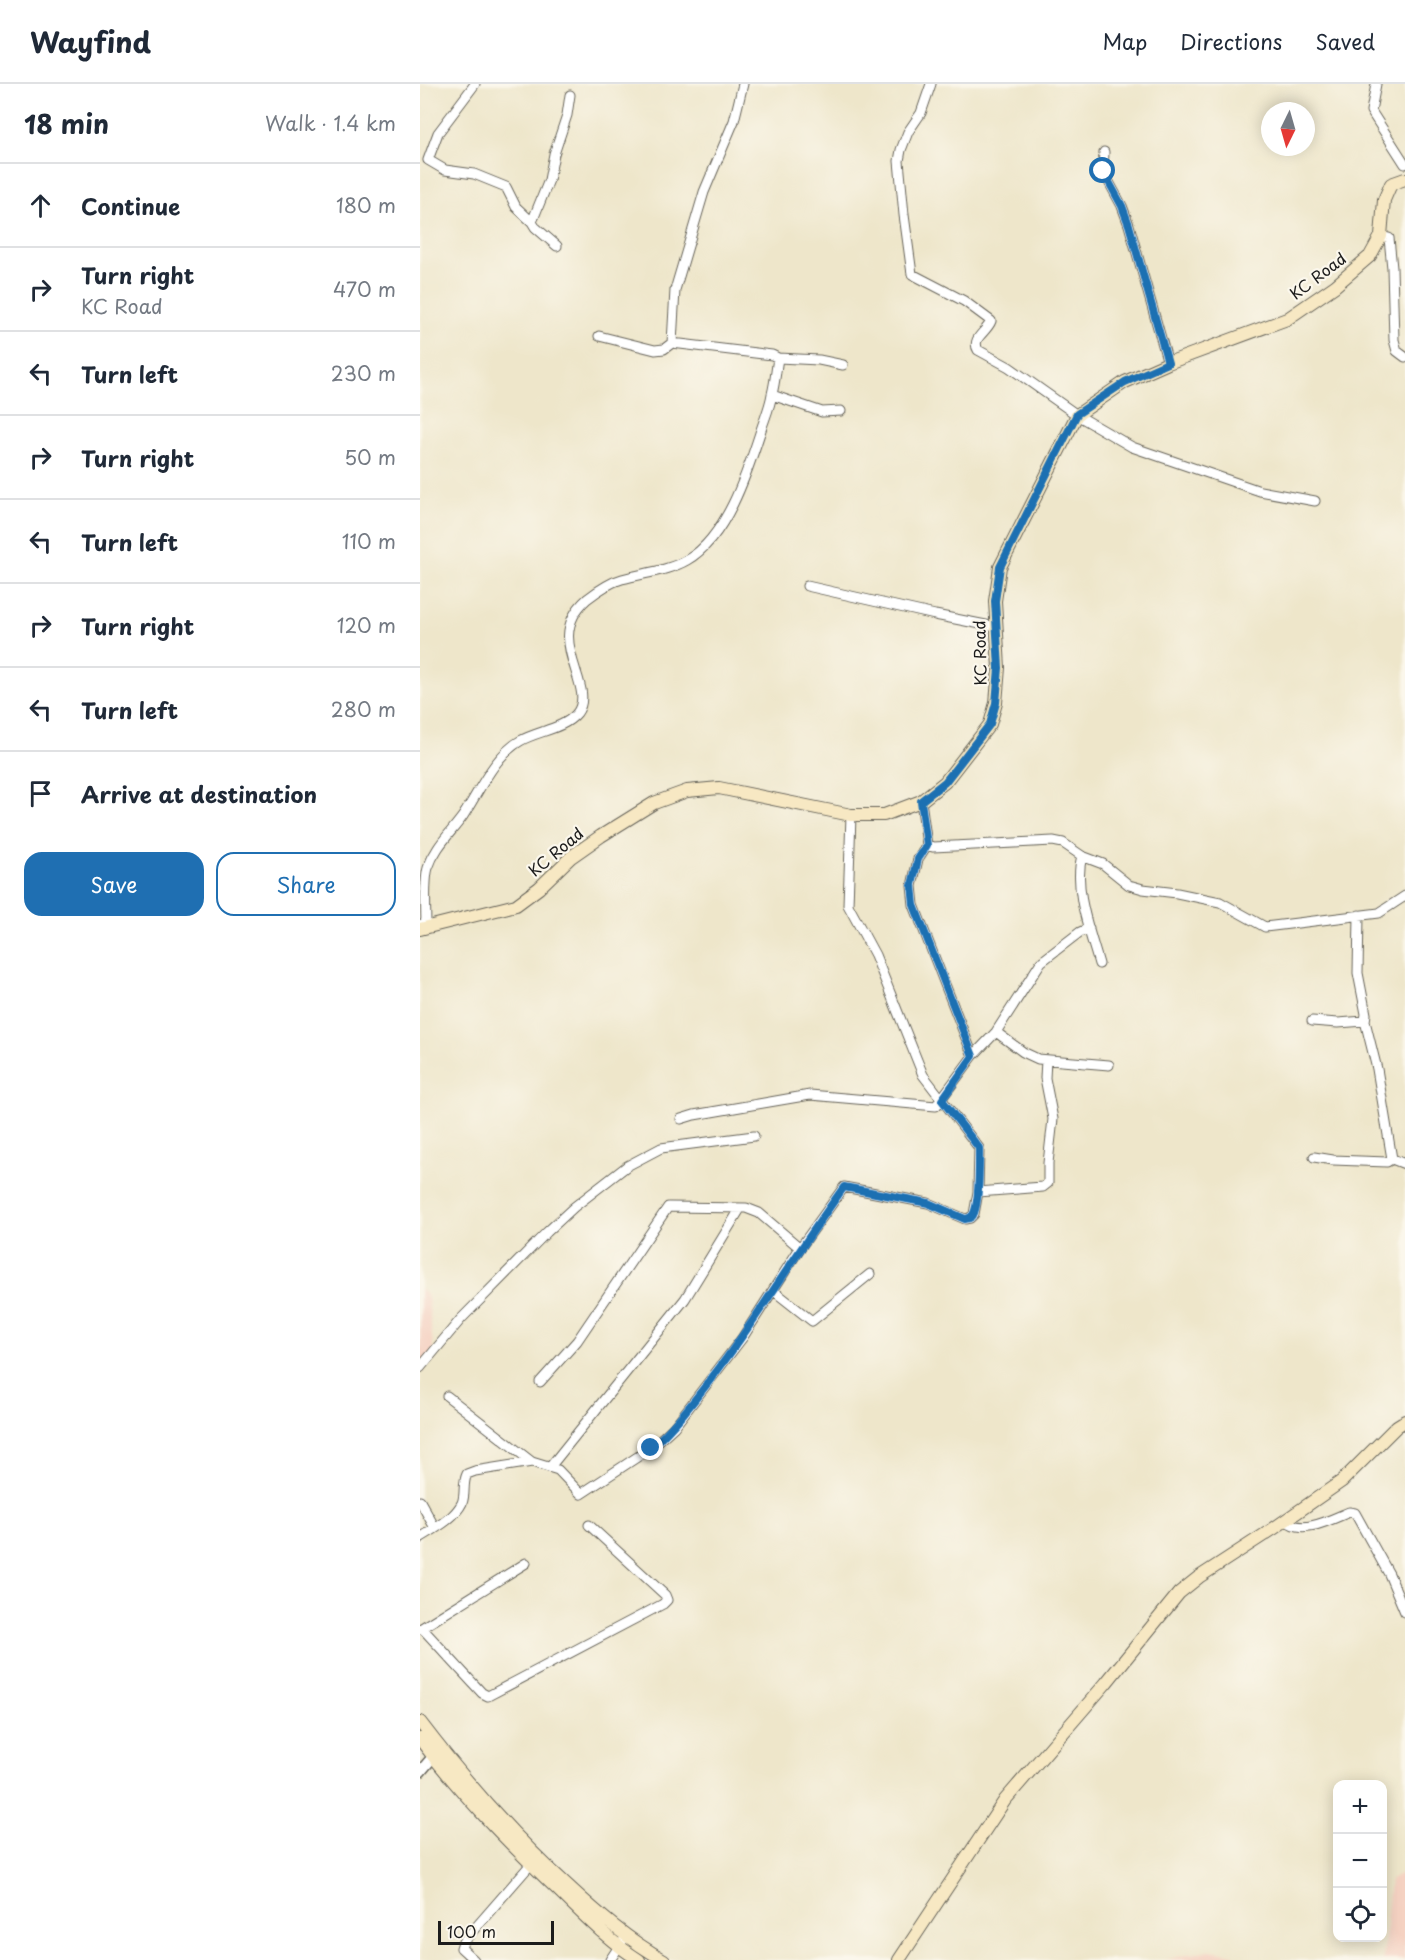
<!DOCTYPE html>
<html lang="en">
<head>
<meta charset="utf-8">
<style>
	body { margin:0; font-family:"Playpen Sans",sans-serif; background:#f2f2f3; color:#1f2937 }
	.controls { position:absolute; right:18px; bottom:18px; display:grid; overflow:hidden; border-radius:12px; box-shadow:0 3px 15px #0003 }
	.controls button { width:54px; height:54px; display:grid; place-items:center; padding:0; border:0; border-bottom:2px solid #e0e1e3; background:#fff; color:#1f2937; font:30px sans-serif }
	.compass { position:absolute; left:841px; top:18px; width:54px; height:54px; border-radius:50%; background:#fff; box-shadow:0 3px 15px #0003; rotate:185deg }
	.scale { position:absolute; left:18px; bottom:15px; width:116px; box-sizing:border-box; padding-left:6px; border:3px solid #1c1c1c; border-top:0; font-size:16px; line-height:21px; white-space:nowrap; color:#1c1c1c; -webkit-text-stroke:4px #fbf7ec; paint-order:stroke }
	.stop { position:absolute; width:18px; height:18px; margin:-14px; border:4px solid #1f6fb2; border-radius:50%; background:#fff }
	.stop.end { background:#1f6fb2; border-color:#fff; box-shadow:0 2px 6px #0008 }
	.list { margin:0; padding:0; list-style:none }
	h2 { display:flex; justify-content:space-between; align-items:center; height:78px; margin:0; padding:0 24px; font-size:26px }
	h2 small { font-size:20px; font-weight:400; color:#747a83 }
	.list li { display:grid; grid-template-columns:39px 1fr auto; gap:18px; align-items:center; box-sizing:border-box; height:84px; padding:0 24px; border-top:2px solid #e0e1e3 }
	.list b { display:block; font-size:22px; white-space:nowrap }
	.list p { margin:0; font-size:20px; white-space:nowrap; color:#747a83 }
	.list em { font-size:20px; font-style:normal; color:#747a83 }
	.actions { display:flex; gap:12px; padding:18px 24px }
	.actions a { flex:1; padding:14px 0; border:2px solid #1f6fb2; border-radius:18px; text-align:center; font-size:21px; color:#1f6fb2 }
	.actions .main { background:#1f6fb2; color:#fff }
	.icon { flex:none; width:33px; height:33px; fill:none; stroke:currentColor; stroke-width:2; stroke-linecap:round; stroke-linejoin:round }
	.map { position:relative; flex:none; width:985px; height:1876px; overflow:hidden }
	header { display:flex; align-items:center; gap:36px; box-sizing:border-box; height:84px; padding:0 30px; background:#fff; border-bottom:2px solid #e0e1e3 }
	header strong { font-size:28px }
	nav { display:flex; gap:33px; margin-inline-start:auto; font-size:21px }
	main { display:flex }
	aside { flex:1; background:#fff }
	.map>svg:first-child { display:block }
</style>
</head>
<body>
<header>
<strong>Wayfind</strong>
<nav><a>Map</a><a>Directions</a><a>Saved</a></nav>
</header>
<main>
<aside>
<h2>18 min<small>Walk · 1.4 km</small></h2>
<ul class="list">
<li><svg class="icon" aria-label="ahead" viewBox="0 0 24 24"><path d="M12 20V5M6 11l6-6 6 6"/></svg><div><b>Continue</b></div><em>180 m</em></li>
<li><svg class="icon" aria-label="right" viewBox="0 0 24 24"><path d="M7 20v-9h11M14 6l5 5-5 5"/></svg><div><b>Turn right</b><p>KC Road</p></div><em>470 m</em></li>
<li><svg class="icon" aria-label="left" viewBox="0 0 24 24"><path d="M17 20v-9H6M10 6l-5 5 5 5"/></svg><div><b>Turn left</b></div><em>230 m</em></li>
<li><svg class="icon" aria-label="right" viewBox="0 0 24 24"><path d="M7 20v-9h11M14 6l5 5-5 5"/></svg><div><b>Turn right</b></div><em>50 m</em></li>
<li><svg class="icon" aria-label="left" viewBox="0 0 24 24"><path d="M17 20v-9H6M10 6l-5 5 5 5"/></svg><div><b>Turn left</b></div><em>110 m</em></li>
<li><svg class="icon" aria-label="right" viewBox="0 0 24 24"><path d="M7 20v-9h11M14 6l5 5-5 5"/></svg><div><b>Turn right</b></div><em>120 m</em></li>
<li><svg class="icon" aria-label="left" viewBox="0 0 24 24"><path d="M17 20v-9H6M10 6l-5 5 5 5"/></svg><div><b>Turn left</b></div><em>280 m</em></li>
<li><svg class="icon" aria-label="arrive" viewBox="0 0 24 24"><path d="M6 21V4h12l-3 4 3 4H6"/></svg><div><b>Arrive at destination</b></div></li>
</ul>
<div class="actions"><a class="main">Save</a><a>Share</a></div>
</aside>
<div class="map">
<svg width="985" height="1876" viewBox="0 0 985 1876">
	<rect width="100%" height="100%" fill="#fbf7ec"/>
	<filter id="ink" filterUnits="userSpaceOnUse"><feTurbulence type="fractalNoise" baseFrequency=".0167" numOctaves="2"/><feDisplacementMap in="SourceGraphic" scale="12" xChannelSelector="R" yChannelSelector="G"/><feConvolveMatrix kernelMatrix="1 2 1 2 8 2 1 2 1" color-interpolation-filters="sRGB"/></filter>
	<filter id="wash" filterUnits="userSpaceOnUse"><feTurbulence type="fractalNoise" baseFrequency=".008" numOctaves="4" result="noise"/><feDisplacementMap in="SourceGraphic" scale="24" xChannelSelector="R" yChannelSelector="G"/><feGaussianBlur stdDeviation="1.35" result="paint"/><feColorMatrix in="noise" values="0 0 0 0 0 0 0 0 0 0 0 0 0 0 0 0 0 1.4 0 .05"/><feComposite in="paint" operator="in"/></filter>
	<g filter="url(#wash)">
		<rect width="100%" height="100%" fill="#eee6ca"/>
		<path fill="#f5d2c2" d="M0,1204l8,9 6,59 -14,16z
			M985,1789v87h-22l7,-80z
			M789,1866l25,4v6h-69z"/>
	</g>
	<g filter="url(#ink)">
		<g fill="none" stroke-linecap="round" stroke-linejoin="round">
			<defs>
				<path id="minor" d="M55,0l-37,49 -10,27 17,10 29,4 32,13 10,20 16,15 3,5 22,19
					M511,0l-10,29 -13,19 -7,18 -2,11 5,54 8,59 52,27 27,20c-4,11 -20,17 -13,29l31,17 68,48 55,32 128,44 55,10
					M956,0l-5,27 34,53
					M684,68l-1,19 19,35 7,19 39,138
					M112,138l17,-42 5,-26 13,-39 3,-20
					M961,152l8,2 3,30 2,72 3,11 8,6
					M179,252l56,14 9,-1 8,-6 3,-53 29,-98 30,-71 9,-37
					M252,259l100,12 6,3 41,2 24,5
					M352,311l50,17 19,-1
					M387,502l128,29 61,12
					M501,717l6,44 -9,14 -6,27 2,19 59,151
					M507,761l6,2 120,-6 10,2 19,13c-9,32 8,76 17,108
					M662,772l21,8 26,21 14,4 34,4 43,9 45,25 114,-14 26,-17
					M939,831l-1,58 8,41 -1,7 12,48 15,90
					M2,840l4,3c0,-15 -2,-46 2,-59 7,-21 22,-34 35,-52 16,-24 31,-60 57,-75 17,-10 44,-12 57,-28 21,-28 -36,-73 10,-114 9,-7 24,-17 35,-20 21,-6 46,-8 65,-19 39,-22 60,-87 73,-127 4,-13 10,-26 12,-39 3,-11 4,-24 6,-36
					M892,937l26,2 27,-2
					M576,948l27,20 15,7 71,6
					M261,1035l13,-4 116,-20 126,11 37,-50 23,-24 45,-70 39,-30 9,-4
					M894,1073l19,3 54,2 5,-3 13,5
					M558,1108l65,-5 5,-4v-20l5,-44 -8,-41 1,-18
					M354,1207l38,30 58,-47
					M0,1284l41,-49 86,-87 27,-25 53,-41 34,-18 93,-12
					M120,1298l37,-41 91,-134 78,1 13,5 41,35
					M27,1312l85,66
					M130,1383l135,-168 55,-90
					M0,1417l15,27
					M866,1436c15,16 46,-1 63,-8l6,1 34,61 16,38
					M0,1454c14,-9 34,-19 42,-35 4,-9 0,-19 5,-29l8,-3 57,-9 26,8 23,24 70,-46 23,-21 69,-90 57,-89 44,-61 84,16 37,16 5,-1 4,-4 4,-22 1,-44 -56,-73 -48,-120 -27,-50 3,-90
					M2,1544l60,65 6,3 175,-92 4,-4 -2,-5 -76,-70
					M0,1545l106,-66
					M54,1876l-13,-12 2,-6 68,-78
					M190,1876l12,-18"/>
				<path id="tertiary" d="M0,1688l18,-21"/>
				<path id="secondary" d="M0,845l96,-24 23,-17 32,-31 30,-21 53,-33 33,-12 32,-3 132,27h33l37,-14 24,-19 45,-58 6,-21 3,-35 -4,-67 5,-34 77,-152 48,-33 43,-19 119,-44 48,-33 35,-30 11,-20 3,-36 7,-16 14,-5
					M0,1638c45,59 92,113 147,163 30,28 61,55 97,75
					M0,1655c40,54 87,102 136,149 26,25 52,53 83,72
					M479,1876l106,-160 101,-117 73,-90 20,-16 74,-48 69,-48 55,-55 8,-5"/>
			</defs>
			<use href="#minor" stroke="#666359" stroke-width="11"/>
			<use href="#tertiary" stroke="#666359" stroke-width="13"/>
			<use href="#secondary" stroke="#666359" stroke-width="14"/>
			<use href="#minor" stroke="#fff" stroke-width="9"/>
			<use href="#tertiary" stroke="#fff" stroke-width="10"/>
			<use href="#secondary" stroke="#f7e8c3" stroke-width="12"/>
		</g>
	</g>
	<g fill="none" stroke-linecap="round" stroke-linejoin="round" filter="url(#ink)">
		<path stroke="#1f6fb2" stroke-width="8" d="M231,1364c24,-22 43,-47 63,-73 46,-61 85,-126 130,-188l84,16 37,16c4,-1 5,0 8,-4 7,-11 6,-53 6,-67l-37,-48 31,-44 -59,-151 -2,-20 6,-26 9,-14 -6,-44 24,-19 45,-58 6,-21 3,-35 -4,-67 5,-34 77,-153 48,-32 43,-19 -39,-138 -7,-19 -19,-35"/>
	</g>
	<g text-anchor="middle" stroke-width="4.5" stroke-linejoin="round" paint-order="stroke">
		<g font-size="16" fill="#1c1c1c" stroke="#fbf7ec">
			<text transform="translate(898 192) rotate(-37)" y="6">KC Road</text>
			<text transform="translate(560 569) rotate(-91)" y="6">KC Road</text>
			<text transform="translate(136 768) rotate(-40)" y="6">KC Road</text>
		</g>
	</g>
</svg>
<div class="controls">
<button>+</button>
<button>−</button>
<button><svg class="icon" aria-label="locate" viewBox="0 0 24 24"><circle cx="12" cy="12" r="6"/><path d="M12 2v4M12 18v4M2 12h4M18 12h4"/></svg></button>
</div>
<svg class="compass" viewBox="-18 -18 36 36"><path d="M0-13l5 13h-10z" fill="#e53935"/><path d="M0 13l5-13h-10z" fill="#747a83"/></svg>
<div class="scale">100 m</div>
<div class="stop" style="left:683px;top:87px"></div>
<div class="stop end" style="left:231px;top:1364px"></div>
</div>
</main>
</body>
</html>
